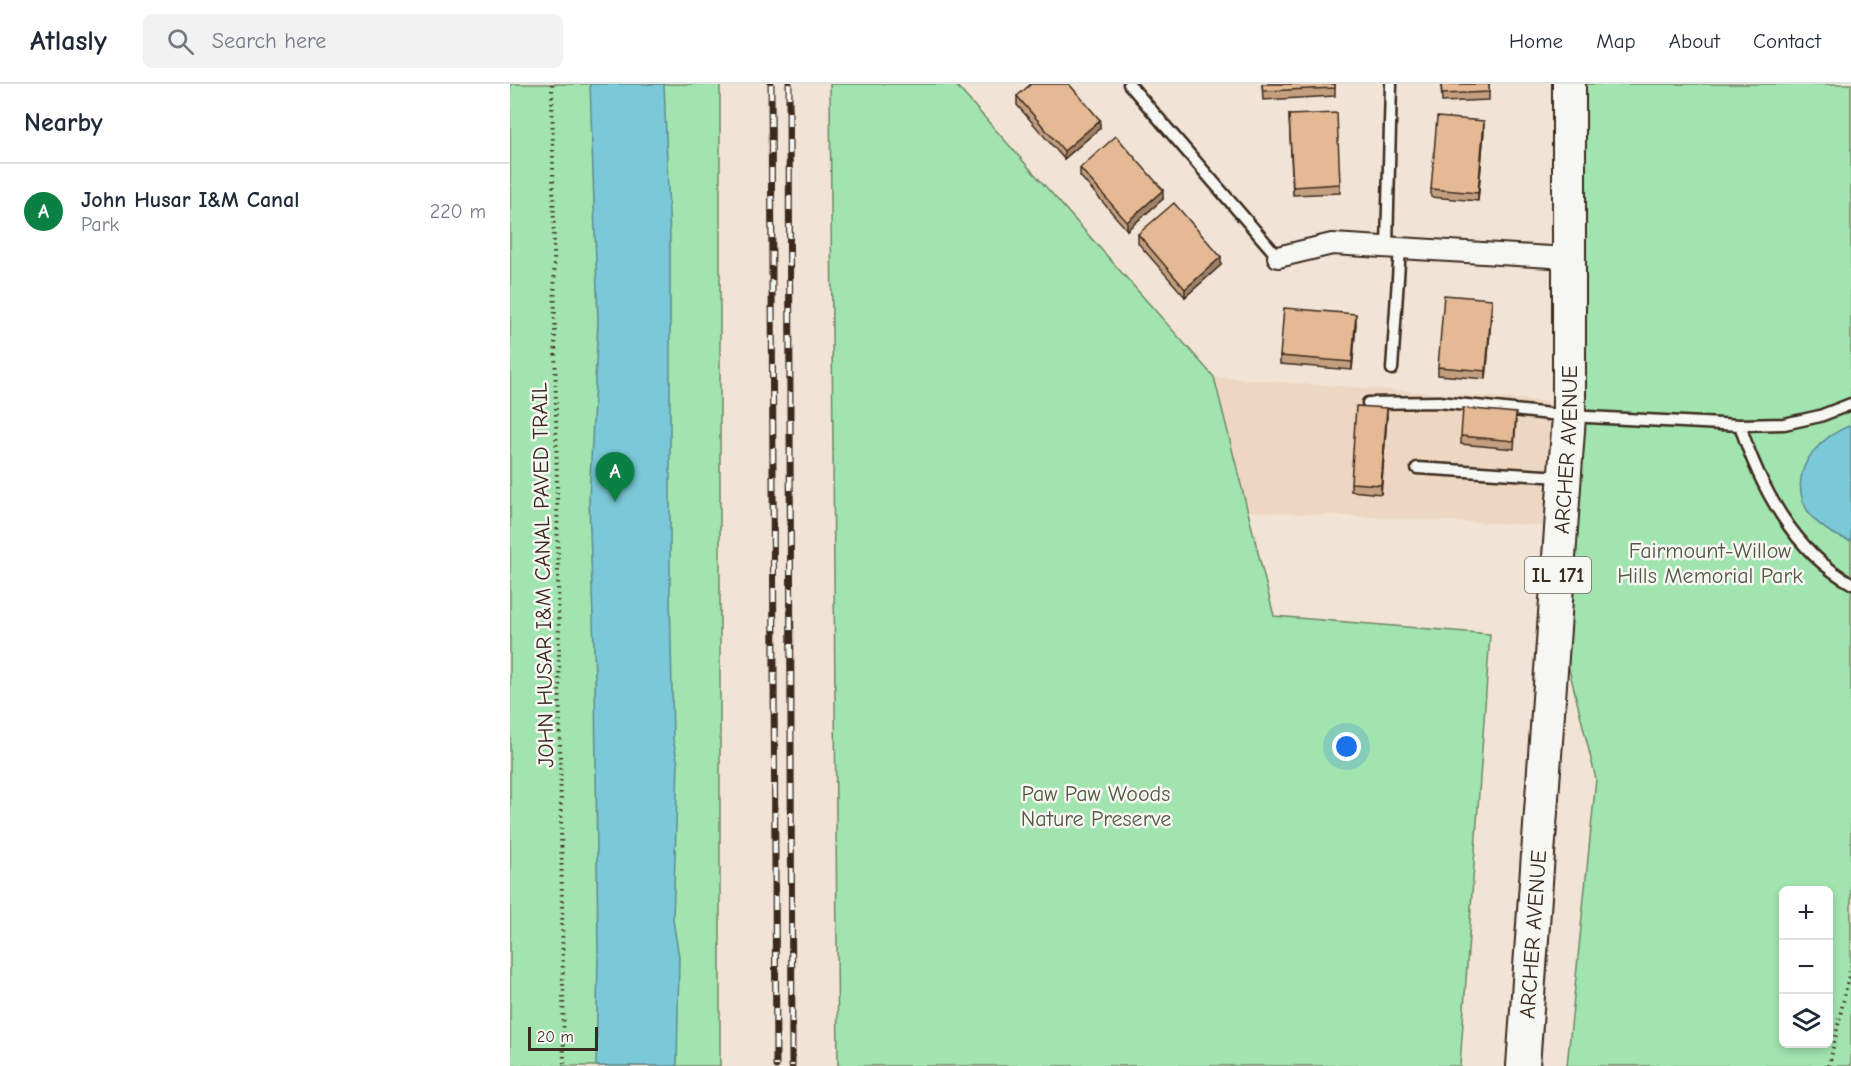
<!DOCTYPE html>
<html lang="en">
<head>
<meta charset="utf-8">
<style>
	body { margin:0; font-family:"Comic Neue",sans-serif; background:#f2f2f3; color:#1f2937 }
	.controls { position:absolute; right:18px; bottom:18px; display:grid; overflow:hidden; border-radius:9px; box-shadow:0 3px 9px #0003 }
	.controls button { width:54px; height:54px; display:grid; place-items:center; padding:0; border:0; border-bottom:2px solid #e0e1e3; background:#fff; color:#1f2937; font:30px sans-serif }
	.scale { position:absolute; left:18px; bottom:15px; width:70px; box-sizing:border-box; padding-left:6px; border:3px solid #3b2a1e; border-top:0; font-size:16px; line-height:21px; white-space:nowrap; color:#3b2a1e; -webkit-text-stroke:4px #f6f6f2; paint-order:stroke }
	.you { position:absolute; left:837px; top:663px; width:21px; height:21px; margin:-15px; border:4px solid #fff; border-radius:50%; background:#1a73e8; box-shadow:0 0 0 9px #1a73e833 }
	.badge { display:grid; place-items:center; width:39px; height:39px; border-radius:50%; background:#0b8043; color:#fff; font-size:20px; font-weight:700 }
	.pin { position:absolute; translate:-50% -50px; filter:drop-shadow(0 2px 3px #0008) }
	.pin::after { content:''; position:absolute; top:32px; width:21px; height:18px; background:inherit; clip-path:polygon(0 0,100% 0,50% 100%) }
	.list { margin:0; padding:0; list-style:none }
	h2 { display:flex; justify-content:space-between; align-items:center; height:78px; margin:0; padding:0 24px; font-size:26px }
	h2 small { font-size:20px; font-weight:400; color:#747a83 }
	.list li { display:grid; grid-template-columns:39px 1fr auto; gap:18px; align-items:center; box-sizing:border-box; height:96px; padding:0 24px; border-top:2px solid #e0e1e3 }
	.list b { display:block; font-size:22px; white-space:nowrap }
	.list p { margin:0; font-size:20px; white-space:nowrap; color:#747a83 }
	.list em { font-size:20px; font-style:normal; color:#747a83 }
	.icon { flex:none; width:33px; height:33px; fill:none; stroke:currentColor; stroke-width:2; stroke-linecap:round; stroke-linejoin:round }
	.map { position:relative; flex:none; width:1341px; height:982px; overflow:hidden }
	header { display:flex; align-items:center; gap:36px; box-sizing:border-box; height:84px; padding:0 30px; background:#fff; border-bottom:2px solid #e0e1e3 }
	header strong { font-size:28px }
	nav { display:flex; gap:33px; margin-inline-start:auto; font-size:21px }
	.search { width:420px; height:54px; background:#f2f2f3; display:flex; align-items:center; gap:15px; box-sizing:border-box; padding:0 21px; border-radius:9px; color:#747a83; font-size:22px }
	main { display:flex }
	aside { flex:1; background:#fff }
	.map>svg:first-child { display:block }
</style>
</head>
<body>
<header>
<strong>Atlasly</strong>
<div class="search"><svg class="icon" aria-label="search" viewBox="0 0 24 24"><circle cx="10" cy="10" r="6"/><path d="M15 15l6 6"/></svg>Search here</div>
<nav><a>Home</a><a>Map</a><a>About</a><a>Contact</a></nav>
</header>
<main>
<aside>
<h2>Nearby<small></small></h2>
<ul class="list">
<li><span class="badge">A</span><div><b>John Husar I&amp;M Canal</b><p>Park</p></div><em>220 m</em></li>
</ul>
</aside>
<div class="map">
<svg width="1341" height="982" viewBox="0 0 1341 982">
	<rect width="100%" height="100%" fill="#f1e4d6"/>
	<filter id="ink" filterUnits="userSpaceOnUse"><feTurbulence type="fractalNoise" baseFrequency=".0167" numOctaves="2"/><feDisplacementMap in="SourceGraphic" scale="12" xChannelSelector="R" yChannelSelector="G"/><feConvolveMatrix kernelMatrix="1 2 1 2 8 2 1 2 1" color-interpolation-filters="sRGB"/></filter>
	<g filter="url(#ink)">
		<path fill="#edd7c2" d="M704,293l342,25 -8,124 -303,-15z"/>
		<path fill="#a1e4af" stroke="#6e8766" stroke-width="1.5" fill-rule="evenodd" d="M0,0h210v982h-210z
			M320,0h125l259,293 60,239 216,18 -30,432h-622z
			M1064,0h277v982h-284l29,-287 -29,-118zM1274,806h44v154h-44z"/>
		<path fill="#7ac9d8" stroke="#61898e" stroke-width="1.5" d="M80,0h74l6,156v355l3,144 5,25 -5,156 6,37 -2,109h-81l2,-110 -3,-278 -6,-178 9,-178z
			M1341,341v116c-70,-22 -65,-90 0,-116z"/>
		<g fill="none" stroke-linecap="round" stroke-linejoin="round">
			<defs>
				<path id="lane" d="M619,0l149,173
					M877,163l4,-163
					M882,285l8,-121
					M858,319l71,-1 130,14 171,9 44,-1 36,-8 31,-12
					M1230,341c19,60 54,127 111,158
					M907,384l144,9"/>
				<path id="street" d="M768,173l54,-13 236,14"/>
				<g id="primary">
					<path id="s1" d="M1013,982l46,-650v-332"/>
				</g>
			</defs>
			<use href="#lane" stroke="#3b2a1e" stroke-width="15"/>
			<use href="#street" stroke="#3b2a1e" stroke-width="24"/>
			<use href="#primary" stroke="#3b2a1e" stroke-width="36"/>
			<path stroke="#3b2a1e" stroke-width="4" stroke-dasharray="1.5 4.5" stroke-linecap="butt" d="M42,0l12,982
				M1319,982l22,-100"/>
			<use href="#lane" stroke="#f6f6f2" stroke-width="10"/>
			<use href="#street" stroke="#f6f6f2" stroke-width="20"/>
			<use href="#primary" stroke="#f6f6f2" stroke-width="32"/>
			<defs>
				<path id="rail" d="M261,0l5,982
					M279,0l3,982"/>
			</defs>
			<use href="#rail" stroke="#3b2a1e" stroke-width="7"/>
			<use href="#rail" stroke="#f6f6f2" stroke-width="4.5" stroke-dasharray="14" stroke-linecap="butt"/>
		</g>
		<path fill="#c49f7f" stroke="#3b2a1e" stroke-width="1.5" d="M752,0h73v12l-72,4z
			M931,0h48v16l-47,2z
			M507,12l83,32 -36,31 -47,-54z
			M779,31l51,69v9l-47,2z
			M974,46l-6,71 -47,-4v-8z
			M570,84l83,31 -36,31 -47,-54z
			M628,150l83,31 -36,32 -47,-54z
			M982,223l-6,72 -48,-4v-8z
			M846,239l-4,47 -72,-6v-8z
			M877,332l-6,78 -30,-3v-8z
			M1006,337l-2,28 -53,-5v-8z"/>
		<path fill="#a08268" stroke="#3b2a1e" stroke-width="1.5" d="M590,36v8l-36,31v-8z
			M974,37v9l-6,71v-8z
			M653,106v9l-36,31v-8z
			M711,173v8l-36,32v-8z
			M982,215v8l-6,72v-8z
			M846,230v9l-4,47v-8z
			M877,324v8l-6,78v-9z"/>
		<path fill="#e4b994" stroke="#3b2a1e" stroke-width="1.5" d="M521,0h38l31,36 -36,31 -47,-55z
			M752,0h73v4l-72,3z
			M931,0h48v8l-47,2z
			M827,29l3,71 -47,3 -4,-72z
			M927,33l47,4 -6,72 -47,-4z
			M606,52l47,54 -36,32 -47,-54z
			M664,119l47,54 -36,32 -47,-55z
			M934,211l48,4 -6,72 -48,-4z
			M774,224l72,6 -4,48 -72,-6z
			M846,322l31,2 -6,77 -30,-2z
			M953,324l53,5 -2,28 -53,-5z"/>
	</g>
	<g text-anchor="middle" stroke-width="5" stroke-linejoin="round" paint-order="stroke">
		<rect fill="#f6f6f2" stroke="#73675e" stroke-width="1.5" x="1015" y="473" width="66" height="36" rx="4.5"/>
		<g font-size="21" font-weight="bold" fill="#3b2a1e">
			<text x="1048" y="498">IL 171</text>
		</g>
		<g font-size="22" fill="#3b2a1e" stroke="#f6f6f2">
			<text dy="8" stroke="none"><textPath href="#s1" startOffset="618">ARCHER AVENUE</textPath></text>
			<text transform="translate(32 491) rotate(-91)" y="8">JOHN HUSAR I&amp;M CANAL PAVED TRAIL</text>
			<text dy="8" stroke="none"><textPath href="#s1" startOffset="132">ARCHER AVENUE</textPath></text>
		</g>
		<g font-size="22" fill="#545842" stroke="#f6f6f2">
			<text x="1200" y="474">Fairmount-Willow<tspan x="1200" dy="25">Hills Memorial Park</tspan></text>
			<text x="586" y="717">Paw Paw Woods<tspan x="586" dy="25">Nature Preserve</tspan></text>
		</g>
	</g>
</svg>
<div class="controls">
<button>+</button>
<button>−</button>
<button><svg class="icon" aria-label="layers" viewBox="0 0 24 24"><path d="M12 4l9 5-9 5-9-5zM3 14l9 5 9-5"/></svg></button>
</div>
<div class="scale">20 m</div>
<div class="you"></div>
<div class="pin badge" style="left:105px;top:418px">A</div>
</div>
</main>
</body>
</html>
